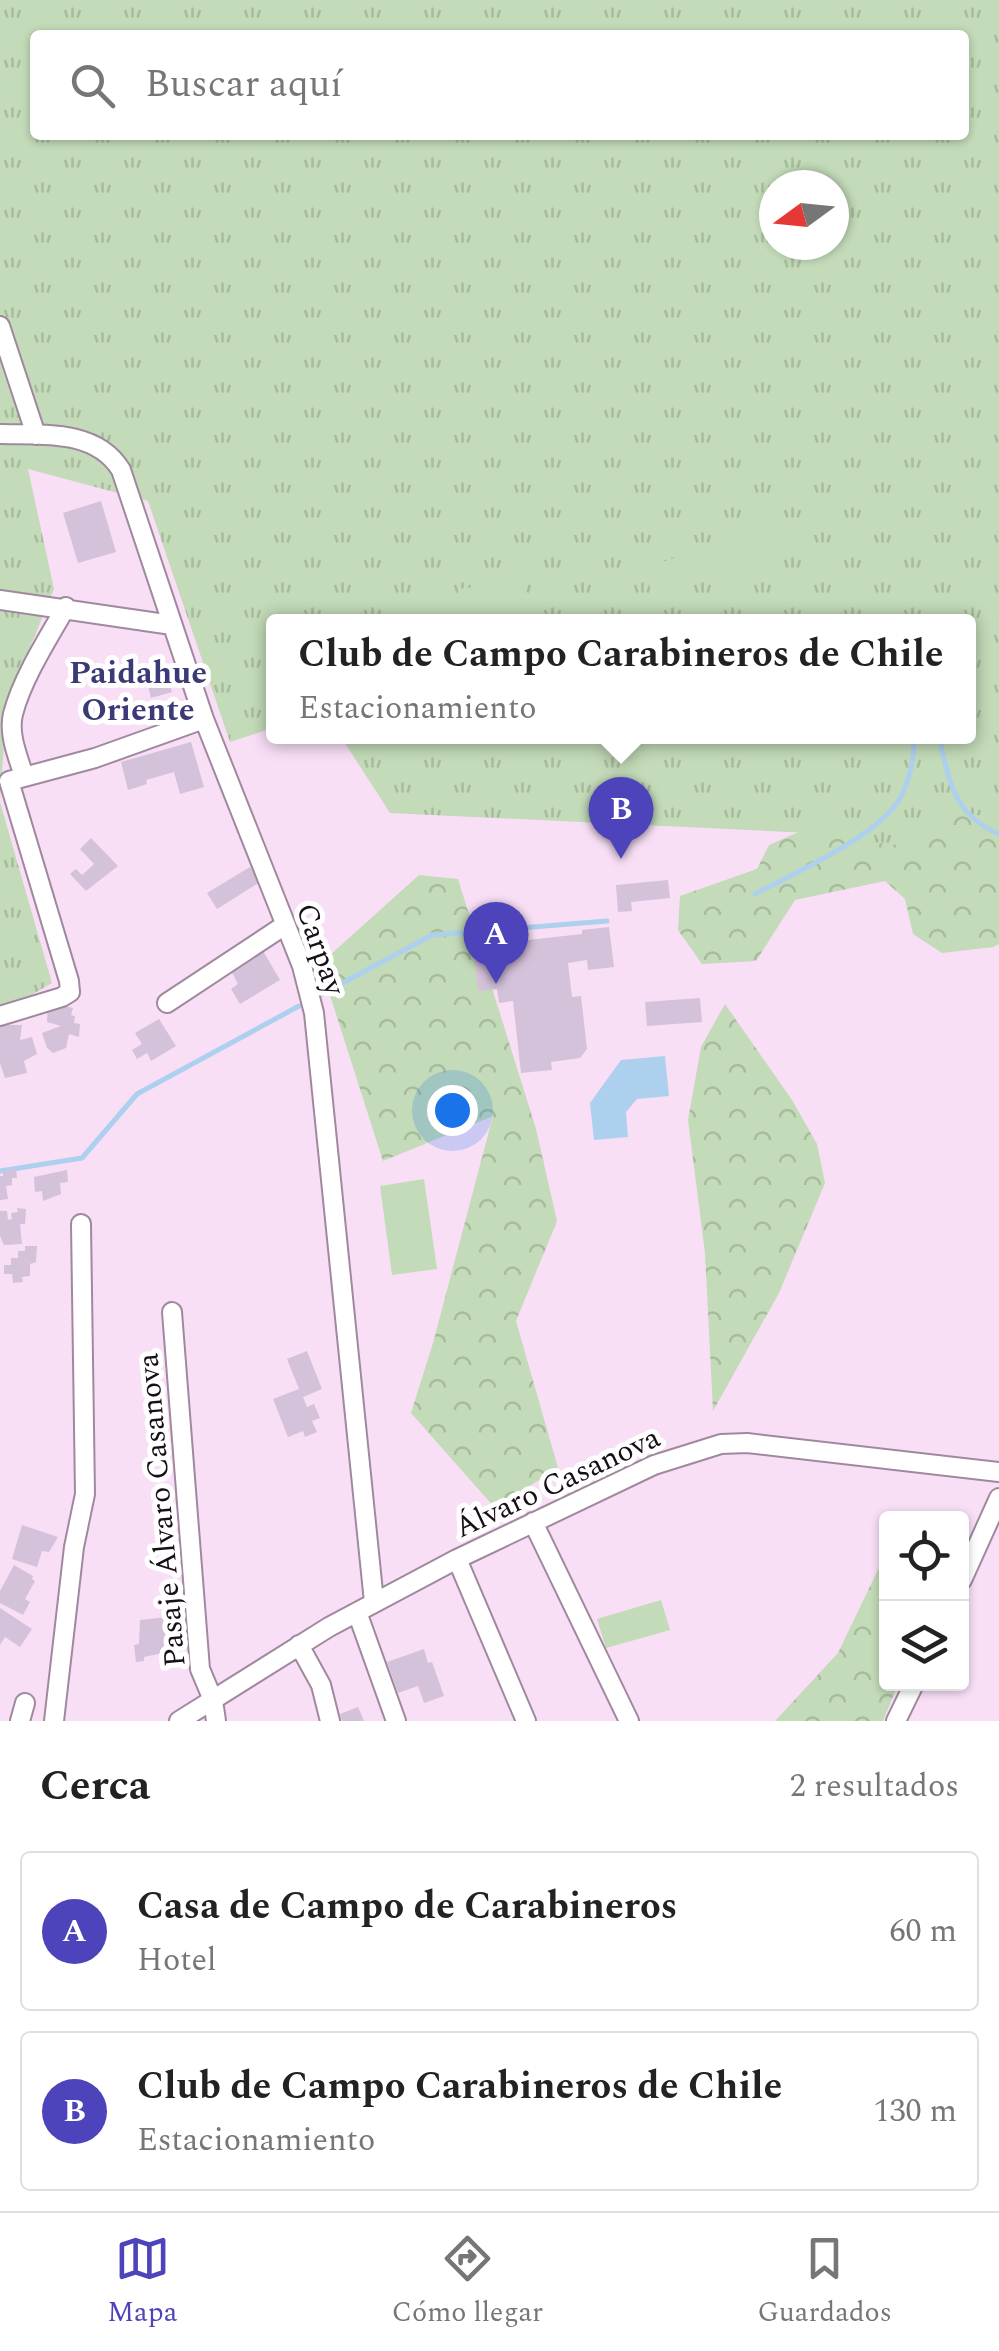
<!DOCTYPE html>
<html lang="es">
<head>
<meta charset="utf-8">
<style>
	body { margin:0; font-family:Spectral,serif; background:#f2f2f2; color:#222 }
	.controls { position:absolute; right:30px; bottom:30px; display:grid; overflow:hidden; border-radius:10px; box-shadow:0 2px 8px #0004 }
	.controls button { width:90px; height:90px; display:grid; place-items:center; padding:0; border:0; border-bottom:2px solid #e0e0e0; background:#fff; color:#222; font:50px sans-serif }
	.compass { position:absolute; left:759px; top:170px; width:90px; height:90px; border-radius:50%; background:#fff; box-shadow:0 2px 8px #0004; rotate:255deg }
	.you { position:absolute; left:452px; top:1110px; width:35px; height:35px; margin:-25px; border:8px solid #fff; border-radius:50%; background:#1a73e8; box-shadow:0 0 0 15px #1a73e833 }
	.badge { display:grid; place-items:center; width:65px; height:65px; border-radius:50%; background:#4d43ba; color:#fff; font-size:32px; font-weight:700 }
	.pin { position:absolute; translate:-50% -82px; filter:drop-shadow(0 2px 5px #0008) }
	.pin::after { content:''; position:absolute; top:52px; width:35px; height:30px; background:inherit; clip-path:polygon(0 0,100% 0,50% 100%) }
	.popup { position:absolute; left:266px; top:614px; width:710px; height:130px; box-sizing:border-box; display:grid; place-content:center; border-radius:10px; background:#fff; filter:drop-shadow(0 2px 8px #0005); font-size:32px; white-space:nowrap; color:#767676 }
	.popup b { font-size:38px; color:#222 }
	.popup::after { content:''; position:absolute; left:50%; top:100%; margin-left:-20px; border:20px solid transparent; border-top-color:#fff }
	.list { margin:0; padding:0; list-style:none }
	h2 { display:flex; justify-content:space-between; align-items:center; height:130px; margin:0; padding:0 40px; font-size:42px }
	h2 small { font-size:32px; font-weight:400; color:#767676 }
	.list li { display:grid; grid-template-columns:65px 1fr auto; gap:30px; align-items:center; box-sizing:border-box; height:160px; margin:0 20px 20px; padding:0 20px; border:2px solid #e0e0e0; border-radius:10px }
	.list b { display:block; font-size:38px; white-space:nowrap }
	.list p { margin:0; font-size:32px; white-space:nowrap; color:#767676 }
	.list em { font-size:32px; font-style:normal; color:#767676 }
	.icon { flex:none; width:55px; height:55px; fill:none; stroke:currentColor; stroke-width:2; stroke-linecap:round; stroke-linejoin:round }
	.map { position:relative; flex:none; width:999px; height:1721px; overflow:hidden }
	.search { position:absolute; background:#fff; box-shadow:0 2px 8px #0004; left:30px; right:30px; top:30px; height:110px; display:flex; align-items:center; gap:25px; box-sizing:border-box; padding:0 35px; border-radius:10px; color:#767676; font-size:38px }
	.sheet { height:490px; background:#fff }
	nav { display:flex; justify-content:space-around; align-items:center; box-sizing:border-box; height:140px; border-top:2px solid #e0e0e0; background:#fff; font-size:28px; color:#767676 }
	nav a { display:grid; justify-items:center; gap:5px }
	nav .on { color:#4d43ba }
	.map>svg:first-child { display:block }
</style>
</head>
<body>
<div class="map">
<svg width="999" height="1721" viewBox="0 0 999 1721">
	<defs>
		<pattern id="grass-tufts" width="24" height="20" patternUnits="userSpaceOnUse" patternTransform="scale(2.5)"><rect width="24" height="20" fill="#c3dbb8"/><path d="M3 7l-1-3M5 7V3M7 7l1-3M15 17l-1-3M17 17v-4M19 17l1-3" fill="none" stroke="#a7bb9d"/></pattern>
		<pattern id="forest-crowns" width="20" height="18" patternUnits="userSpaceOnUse" patternTransform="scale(2.5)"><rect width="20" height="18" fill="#c3dbb8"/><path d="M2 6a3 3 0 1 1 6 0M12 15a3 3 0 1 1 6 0" fill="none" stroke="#a7bb9d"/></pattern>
	</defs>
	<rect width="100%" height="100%" fill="#f8dff6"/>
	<path fill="url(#grass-tufts)" fill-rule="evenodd" d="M0,0h999v850l-111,14 -78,-31 -420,-20 -49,-76 627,-1v-114h-694l-1,106 -43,14 -82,-241 -120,-32 26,120 -47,114 -7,97zM35,35h929v100h-929zM774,185h60v60h-60z
		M0,802l52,181 -52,30z"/>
	<path fill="url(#forest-crowns)" d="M946,811l53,7v126l-6,3 -51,6 -29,-19 -8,-35 -20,-18 -90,19 -39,61 -54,3 -24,-34 2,-34 77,-27 12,-24 48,-21 51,18 31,3z
		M419,875l39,4 78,250 21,92 -41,100 42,147 -63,40 -84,-95 22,-70 60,-227 -110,45 -63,-197z
		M725,1004l67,96 25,44 8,39 -46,110 -66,118 -8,-158 -17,-133 13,-73z
		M886,1553v131h12l-15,37h-108l63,-68z"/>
	<path fill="#c3dbb8" d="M780,524l9,30 -64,20 -9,-29z
		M707,547l9,30 -63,20 -9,-29z
		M525,581l4,30 -66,9 -5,-31z
		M448,591l4,30h-68l-2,-21z
		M424,1179l13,90 -45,6 -12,-89z
		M661,1600l9,30 -64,18 -9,-29z"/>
	<path fill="#add0ee" d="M665,1056l4,40 -32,3 -11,13 2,25 -34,3 -4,-37 31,-43z"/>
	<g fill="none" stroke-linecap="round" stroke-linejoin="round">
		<path stroke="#add0ee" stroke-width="5" d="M939,736c10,44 14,79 60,98
			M755,894c37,-19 126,-60 145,-96 10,-18 15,-42 14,-62
			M322,994l110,-59 175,-14
			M0,1171l82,-13 55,-64 162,-88"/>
	</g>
	<path fill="#d4c1da" d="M101,501l15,51 -38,11 -15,-50z
		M167,676l5,16 -21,6 -4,-16z
		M191,742l13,45 -24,7 -6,-22 -28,8 1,4 -19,6 -7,-28z
		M91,838l27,28 -32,25 -16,-17 6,-5 6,6 12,-11 -14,-15z
		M250,867l10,15 -43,27 -10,-16z
		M668,880l2,18 -39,4 1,9 -14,1 -2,-27z
		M609,927l5,40 -26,3 -1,-10 -19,3 4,34 9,-1 6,53 -7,9 -29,4 1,8 -31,3 -8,-72 -14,2 -2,-14 -19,2 -5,-45 109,-12v-4z
		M262,949l18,31 -40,24 -9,-15 7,-5 -8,-15z
		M700,998l2,24 -55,4 -2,-24z
		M48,1002l25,6 -2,7 4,1 -1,7 6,1 -1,13 -10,-3 -3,14 -13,5 -6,-5 -5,-15 19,-7 -14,-4z
		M159,1019l17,27 -25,15 -4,-8 -10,6 -5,-9 10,-6 -7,-11z
		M0,1025h22l-2,15 12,-3 5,17 -13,7 3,12 -22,5 -5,-15z
		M16,1169l1,9h-5v7l-6,1 2,13 -8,1v-24h3v-5z
		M67,1170l1,12 -8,1 1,11 -18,7 -1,-10 -7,1 -1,-15z
		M17,1208l9,1 -1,15h-5l2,20 -18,1 -4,-9v-25h7l1,9 4,-1 -1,-6 7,-1z
		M25,1246h12l-1,16 -6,2v12l-8,1 1,5 -10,1 -1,-9h-8v-9h7v-7h7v-7h7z
		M307,1351l15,38 -19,8 4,10 7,-3 6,14 -8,3 5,11 -12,5 -2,-6 -15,6 -15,-38 26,-10 -12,-30z
		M22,1525l36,12 -9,15 -7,-1 -5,16 -25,-8z
		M14,1565l19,11 -1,3 3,2 -10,18 5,3 -7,13 -23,-12v-12z
		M0,1608l32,21 -12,18 -15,-10 -5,8z
		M178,1616l3,26h-5l1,8 -33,7v4l-8,1 -2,-17 5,-1 1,-24z
		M424,1649l4,14 4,-1 12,34 -20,7 -6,-17 -20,7 -11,-31z
		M358,1707l6,14h-22l-2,-7z"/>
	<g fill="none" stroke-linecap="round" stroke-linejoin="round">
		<defs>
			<path id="minor" d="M0,326l36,109
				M0,434c42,1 96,-5 121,36l83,249 98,247 12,47 60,589
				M0,600l172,25
				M24,776c-6,-19 -16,-42 -11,-62 9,-35 35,-76 53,-107
				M167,1003l118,-78
				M0,1016l62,-19 8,-5 -1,-11 -60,-200 86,-23 109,-39
				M172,1312l28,357 13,31 3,21
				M533,1522l96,199
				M457,1559l69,162
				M962,1580l37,-82
				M357,1612l39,109
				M299,1645l22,40 9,36
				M20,1721l5,-18
				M54,1721l20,-174 11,-53 -4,-270
				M179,1721l150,-94 128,-68 197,-94 67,-21 26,-1 252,29
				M896,1721l18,-37"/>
		</defs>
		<use href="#minor" stroke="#a0899e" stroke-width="22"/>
		<use href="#minor" stroke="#fff" stroke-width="18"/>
	</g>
	<g text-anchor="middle" stroke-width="10" stroke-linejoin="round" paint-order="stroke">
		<g font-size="30" fill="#170f17" stroke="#fff">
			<text transform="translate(321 949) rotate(71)" y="10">Carpay</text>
			<text transform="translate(557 1482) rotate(-25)" y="10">Álvaro Casanova</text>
			<text transform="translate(161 1510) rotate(-95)" y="10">Pasaje Álvaro Casanova</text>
		</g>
		<g font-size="32" font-weight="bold" fill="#3b3a76" stroke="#fff">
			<text x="138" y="683">Paidahue<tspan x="138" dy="37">Oriente</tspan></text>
		</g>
	</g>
</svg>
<div class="controls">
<button><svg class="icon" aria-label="locate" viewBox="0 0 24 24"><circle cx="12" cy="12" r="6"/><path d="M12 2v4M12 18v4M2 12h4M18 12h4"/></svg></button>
<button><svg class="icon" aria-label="layers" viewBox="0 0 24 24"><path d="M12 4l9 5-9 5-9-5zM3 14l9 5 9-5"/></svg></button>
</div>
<svg class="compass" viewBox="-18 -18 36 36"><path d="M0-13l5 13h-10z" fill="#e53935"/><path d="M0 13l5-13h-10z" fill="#767676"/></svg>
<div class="you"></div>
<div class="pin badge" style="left:496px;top:984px">A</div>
<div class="pin badge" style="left:621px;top:859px">B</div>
<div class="popup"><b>Club de Campo Carabineros de Chile</b>Estacionamiento</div>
<div class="search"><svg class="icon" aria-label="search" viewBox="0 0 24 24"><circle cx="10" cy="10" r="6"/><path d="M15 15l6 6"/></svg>Buscar aquí</div>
</div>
<section class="sheet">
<h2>Cerca<small>2 resultados</small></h2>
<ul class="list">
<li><span class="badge">A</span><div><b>Casa de Campo de Carabineros</b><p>Hotel</p></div><em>60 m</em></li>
<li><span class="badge">B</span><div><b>Club de Campo Carabineros de Chile</b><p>Estacionamiento</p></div><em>130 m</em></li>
</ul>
</section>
<nav>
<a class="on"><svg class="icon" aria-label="map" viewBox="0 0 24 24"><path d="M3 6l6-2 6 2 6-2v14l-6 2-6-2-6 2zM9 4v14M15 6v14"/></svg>Mapa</a>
<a><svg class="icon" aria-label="directions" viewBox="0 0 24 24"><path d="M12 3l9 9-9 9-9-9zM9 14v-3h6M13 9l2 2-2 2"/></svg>Cómo llegar</a>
<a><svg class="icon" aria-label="saved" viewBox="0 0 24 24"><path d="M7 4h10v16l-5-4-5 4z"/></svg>Guardados</a>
</nav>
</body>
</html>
